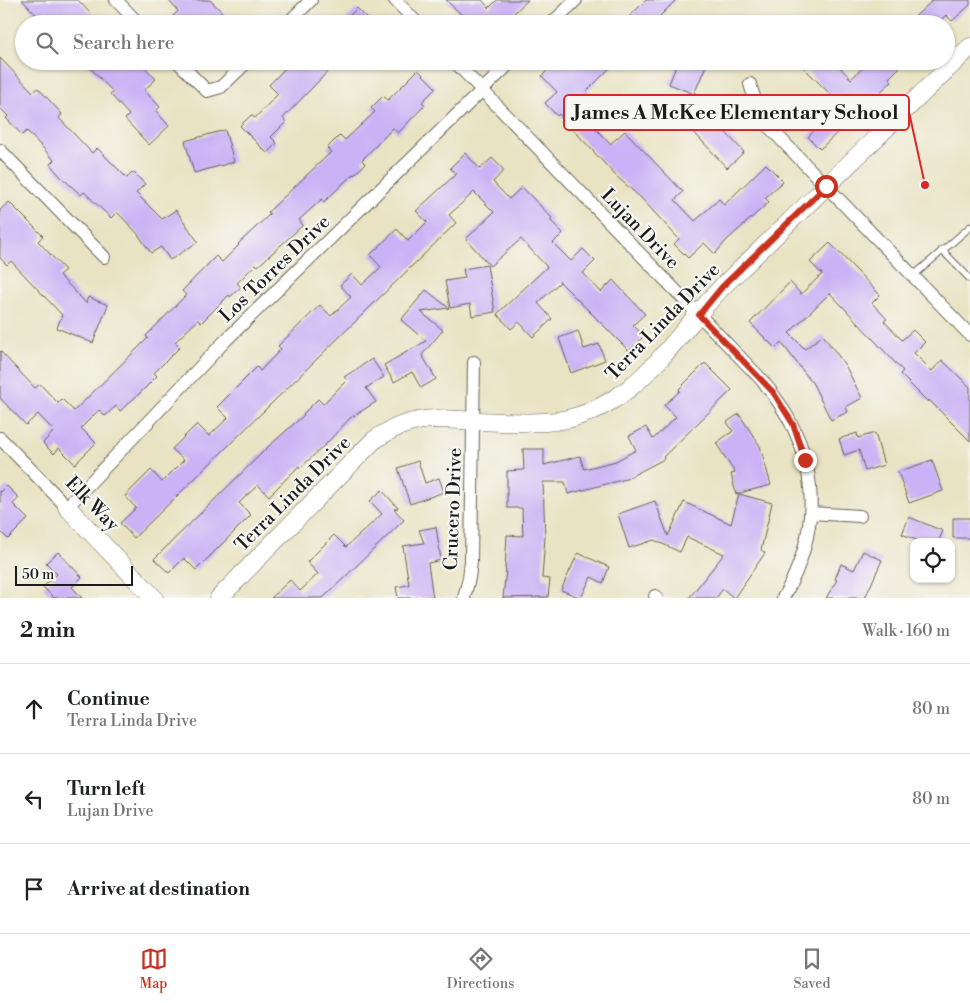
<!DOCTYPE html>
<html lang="en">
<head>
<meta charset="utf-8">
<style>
	body { margin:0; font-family:"Libre Bodoni",serif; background:#f6f6f6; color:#202124 }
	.controls { position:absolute; right:15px; bottom:15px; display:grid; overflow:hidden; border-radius:10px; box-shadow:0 1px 4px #0004 }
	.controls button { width:45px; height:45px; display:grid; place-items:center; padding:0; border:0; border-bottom:1px solid #e0e0e0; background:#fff; color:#202124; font:25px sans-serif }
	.scale { position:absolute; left:15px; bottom:12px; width:118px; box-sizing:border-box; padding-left:5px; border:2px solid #1c1c1c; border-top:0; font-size:14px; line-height:18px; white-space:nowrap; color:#1c1c1c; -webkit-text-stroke:4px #f6f6f2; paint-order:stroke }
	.stop { position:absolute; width:15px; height:15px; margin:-11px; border:4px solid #c8321e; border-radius:50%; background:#fff }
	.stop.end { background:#c8321e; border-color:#fff; box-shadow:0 1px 5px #0008 }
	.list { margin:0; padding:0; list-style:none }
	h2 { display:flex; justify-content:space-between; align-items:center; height:65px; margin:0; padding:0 20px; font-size:21px }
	h2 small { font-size:16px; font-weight:400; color:#757577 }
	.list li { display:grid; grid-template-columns:32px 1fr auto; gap:15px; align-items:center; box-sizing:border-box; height:90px; padding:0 20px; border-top:1px solid #e0e0e0 }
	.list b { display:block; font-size:19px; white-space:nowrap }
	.list p { margin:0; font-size:16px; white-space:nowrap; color:#757577 }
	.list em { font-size:16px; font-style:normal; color:#757577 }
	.icon { flex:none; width:28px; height:28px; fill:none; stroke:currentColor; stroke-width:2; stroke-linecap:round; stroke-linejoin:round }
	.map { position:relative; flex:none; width:970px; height:598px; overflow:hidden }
	.search { position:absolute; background:#fff; box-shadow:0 1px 4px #0004; left:15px; right:15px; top:15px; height:55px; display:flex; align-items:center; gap:12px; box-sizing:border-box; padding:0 18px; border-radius:28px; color:#757577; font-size:19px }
	.sheet { height:335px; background:#fff }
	nav { display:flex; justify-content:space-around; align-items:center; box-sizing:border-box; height:70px; border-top:1px solid #e0e0e0; background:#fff; font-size:14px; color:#757577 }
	nav a { display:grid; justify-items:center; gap:2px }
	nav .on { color:#c8321e }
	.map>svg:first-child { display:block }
</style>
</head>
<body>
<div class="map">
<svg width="970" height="598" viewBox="0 0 970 598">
	<rect width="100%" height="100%" fill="#f6f6f2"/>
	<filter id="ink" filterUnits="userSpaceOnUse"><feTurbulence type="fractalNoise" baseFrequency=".02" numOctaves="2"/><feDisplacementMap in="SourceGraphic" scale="10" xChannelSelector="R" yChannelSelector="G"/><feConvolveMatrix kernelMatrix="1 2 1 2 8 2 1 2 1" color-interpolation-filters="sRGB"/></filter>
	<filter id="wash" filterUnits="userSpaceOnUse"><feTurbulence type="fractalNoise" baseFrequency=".0096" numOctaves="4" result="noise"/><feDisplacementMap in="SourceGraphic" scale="20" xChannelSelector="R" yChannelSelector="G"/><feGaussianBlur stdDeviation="1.12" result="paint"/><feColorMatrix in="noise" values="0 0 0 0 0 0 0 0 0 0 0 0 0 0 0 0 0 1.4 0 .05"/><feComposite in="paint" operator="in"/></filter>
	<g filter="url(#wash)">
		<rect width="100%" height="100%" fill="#e9e3c3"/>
		<g id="blocks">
			<path fill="#cbb1f5" d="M22,0h56l22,24h-55z
				M168,0h42l24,24h-53l-8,-8 5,-5z
				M446,0h36l7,8 8,-8h31l-15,14 10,10h-46l-8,-8 -3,3z
				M646,0h30l-24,24h-30z
				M933,0h37v5l-18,16 -6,-6 -9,9h-30z
				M357,8l16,16h-31z
				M0,58l33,34 5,-4 24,26 -3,4 33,35 5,-5 30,30 6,-6 12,12 -9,9 26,26 14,-9 22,32 -28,18 -9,-13 -10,6 -14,-20 -20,-21 -6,6 -27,-26 -3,3 -21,-19 -10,-12 4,-4 -27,-29 -5,4 -16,-17 2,-2 -8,-8z
				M84,61h55l17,18 -12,11 16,17 -4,4 13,15 -20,19 -24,-26 4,-4 -19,-21 3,-2z
				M292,61l7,7 7,-7h32l-55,57 3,4 -15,15 6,6 -10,10 -27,-27 11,-11 4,3 23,-24 -9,-9z
				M557,61h60l-31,31 13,15 -12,12 23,25 15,-13 58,61 -8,8 20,21 24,-22 5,6 42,-41 17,17 -18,17 4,4 -43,39 -11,13 -11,-11 -16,15 -14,-14 5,-5 -38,-41 -26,-23 -56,-61 -2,2 -12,-13 12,-11 -15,-16z
				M678,61h30l-14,33 1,-1 17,25 32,34 -17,16 -37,-40 -6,4 -15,-22 25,-16 -25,-10z
				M797,61h37l17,18 19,-18h36l-17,17 3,3 -72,68 -12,-12 6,-6 -10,-11 27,-25z
				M418,70l18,18 -14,14 3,3 -27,28 -5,-5 -31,32 3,4 -11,11 -1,-1 -29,28 -2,-3 -23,21 4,5 -45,41 -2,-2 -19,19 4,4 -11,10 -1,-2 -28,28 -3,-3 -23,22 5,5 -26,26 3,3 -16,16 -21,19 -4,-5 -11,10 -6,-6 -18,18 15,15 -21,21 -16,-16 -5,6 -11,-11 11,-12 -16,-17 -12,11 -26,-27v-47l35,37 5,-4 18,19 4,-4 12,12 74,-73 -2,-2 40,-41 -4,-4 34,-35 6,6 17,-17 -1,-1 32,-30 -2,-2 63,-60 -4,-4 13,-13 5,5 30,-28 -4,-4 12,-12 5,4z
				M225,130l9,32 -40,11 -9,-32z
				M465,153l15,16 12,-11 12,12 -11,12 16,17 13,-12 30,31 -2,2 13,13 -10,10 18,18 12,-12 12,12 -12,12 18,19 12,-12 12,13 20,21 -12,11 11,11 -15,15 -70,-70 1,1 -22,21 14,16 -19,18 -14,-15 -8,7 -14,-15 50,-47 -26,-28 -31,27 -24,-27 28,-27 -20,-20 -25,23 7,8 -322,315 -14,-15 16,-15 -11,-12 26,-26 11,12 22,-22 -12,-11 25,-25 12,12 19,-18 -11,-11 40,-40 3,4 21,-22 -3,-3 42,-41 11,11 20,-19 -11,-12 12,-11 10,11 19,-18 -11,-12 27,-26 11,12 19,-19 -11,-11 40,-37 -6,-6z
				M9,202l34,34 -5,5 27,29 -6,5 27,28 2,-6 20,8 -15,38 -36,-15 5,-13 -51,-54 -4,4 -7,-7v-48z
				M830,243l50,52 -8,8 15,16 -3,2 18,19 11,-10 12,12 -11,11 18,18 10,-11 28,27v54l-41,-41 -1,2 -28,-28 3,-3 -73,-78 -41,40 16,16 18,-14 22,30 17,33 -16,9 2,5 -17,8 -18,-36 -32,-42 -6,6 -25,-25 40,-41 11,12 21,-20 -12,-12z
				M487,265l8,47 -23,4 -2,-12 -20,4 -5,-27 20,-3 -2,-9z
				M426,290l23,18 -28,4 22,18 -21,25 14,24 -15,9 -9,-16 -18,10 -10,-17 42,-24 -25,-21z
				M578,331l6,18 15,-5 6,16 -34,13 -12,-35z
				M372,359l12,18 -18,11 10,14 -26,16 -24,26 -26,24 -1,-2 -30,30 -11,-11 -19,18 12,12 -55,55 -12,-12 -15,15 -15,-14 114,-112 36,-32 -1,-1 15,-15 5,5 24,-24 -3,-3z
				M705,363l27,27 -69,67 1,2 -38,20 -58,15 -3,-12h-22l2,55 -3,41 8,1 -2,18 -45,1 3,-29h-1l2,-34 16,1 -1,-28h-15v-37l17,-1 -1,-21h21v16l36,-9 4,13 32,-8 20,-11 -7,-14 17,-9 7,12 23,-22 -12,-12 16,-14 -1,-2z
				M739,414l21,32 11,39 -35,9 -5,-20 4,-1 -19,-30 17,-12 -6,-9z
				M857,433l1,5 17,-5 9,32 -19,6 -6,-21 -15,5 -5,-16z
				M932,460l11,31 -34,12 -11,-31z
				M418,461l7,22 14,-5 5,14 -34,12 -12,-36z
				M7,486l12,12 -6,6 15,15 -20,20 -8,-8v-40l1,1z
				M382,490l16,18 -4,1 10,11 -58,56 -23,22h-52l19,-18 10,11 18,-17 -11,-12 27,-27 12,12 36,-33 -12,-13z
				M739,494l33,9 -11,47 4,3 -31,45 -11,-9 -7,9h-27l35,-44 -37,-17 -7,15 -26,-12 -25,8 -11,-34 37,-13 13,35 16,-34 47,22z
				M909,517l34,14 -5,11h-17l-19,-8z
				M953,518h17v20h-17z
				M436,527l5,33 -13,3 5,35h-35l-2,-11 13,-2 -6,-39 21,-3 -5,-13z
				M863,551l19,9 -17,38h-39l11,-18 -2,-1 6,-15 13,6z
				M58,552l24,25 -10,10 10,11h-28l-11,-11 14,-13 -11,-11z
				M578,553l31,14 -6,16 -12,-6 -10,21 -20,-8z"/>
		</g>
	</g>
	<g filter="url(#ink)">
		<use href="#blocks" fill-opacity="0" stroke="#646256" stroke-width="1"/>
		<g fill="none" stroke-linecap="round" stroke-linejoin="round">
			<defs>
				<path id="lane" d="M942,250l28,29
					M913,276l57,-49"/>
				<path id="street" d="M116,0l23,24
					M395,0l23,24
					M287,24l24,-24
					M551,24l25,-24
					M177,61l30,30 14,-4 27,-26
					M454,61l306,317c58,67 67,143 23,220
					M750,84l5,16 16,29 199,206
					M0,150l104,107
					M0,438l67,69 158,-166 287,-280
					M810,513l50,3
					M655,596l2,2
					M464,598l5,-20 2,-17 3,-199"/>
				<path id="secondary" d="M67,507l87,91
					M219,598l154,-157c19,-14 38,-21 62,-22 37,1 74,5 111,3 84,-5 125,-81 176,-135l248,-240"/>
			</defs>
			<use href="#lane" stroke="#646256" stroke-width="8"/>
			<use href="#street" stroke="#646256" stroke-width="14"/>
			<use href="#secondary" stroke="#646256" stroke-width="19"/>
			<use href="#lane" stroke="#fff" stroke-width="6"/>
			<use href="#street" stroke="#fff" stroke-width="12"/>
			<use href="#secondary" stroke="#fff" stroke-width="18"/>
		</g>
	</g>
	<g fill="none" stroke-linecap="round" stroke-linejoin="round" filter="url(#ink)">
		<path stroke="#c8321e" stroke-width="6" d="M805,460l-12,-36 -20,-32 -74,-77 23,-28 104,-101"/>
	</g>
	<g text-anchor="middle" stroke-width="4.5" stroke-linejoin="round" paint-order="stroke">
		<g font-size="19" fill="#1c1c1c" stroke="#f6f6f2">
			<text transform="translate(641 228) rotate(46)" y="7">Lujan Drive</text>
			<text transform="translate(274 268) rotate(-44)" y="7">Los Torres Drive</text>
			<text transform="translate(662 321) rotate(-46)" y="7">Terra Linda Drive</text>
			<text transform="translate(292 493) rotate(-45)" y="7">Terra Linda Drive</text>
			<text transform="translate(93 503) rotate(46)" y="7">Elk Way</text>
			<text transform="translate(452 509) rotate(-88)" y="7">Crucero Drive</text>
		</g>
	</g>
	<path fill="none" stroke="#d62828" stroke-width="2" d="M925 185L909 112"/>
	<circle fill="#d62828" stroke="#f6f6f2" stroke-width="2" cx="925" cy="185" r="5"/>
	<rect fill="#f6f6f2" stroke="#d62828" stroke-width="2" x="564" y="95" width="345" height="35" rx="5"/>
	<g font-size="20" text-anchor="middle" font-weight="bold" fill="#1c1c1c">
		<text x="736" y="119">James A McKee Elementary School</text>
	</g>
</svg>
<div class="controls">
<button><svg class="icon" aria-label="locate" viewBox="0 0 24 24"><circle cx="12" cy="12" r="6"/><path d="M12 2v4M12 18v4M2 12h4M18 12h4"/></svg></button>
</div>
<div class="scale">50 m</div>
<div class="stop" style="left:826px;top:186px"></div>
<div class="stop end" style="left:805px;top:460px"></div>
<div class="search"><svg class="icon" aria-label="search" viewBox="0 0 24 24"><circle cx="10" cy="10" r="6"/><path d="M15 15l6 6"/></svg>Search here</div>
</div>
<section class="sheet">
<h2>2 min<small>Walk · 160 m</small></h2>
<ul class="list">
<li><svg class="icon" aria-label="ahead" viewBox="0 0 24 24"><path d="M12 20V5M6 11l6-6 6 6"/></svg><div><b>Continue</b><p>Terra Linda Drive</p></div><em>80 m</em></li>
<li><svg class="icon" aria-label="left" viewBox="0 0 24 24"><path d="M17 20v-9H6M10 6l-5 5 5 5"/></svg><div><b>Turn left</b><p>Lujan Drive</p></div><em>80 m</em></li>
<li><svg class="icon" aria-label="arrive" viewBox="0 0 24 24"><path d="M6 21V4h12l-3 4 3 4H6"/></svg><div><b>Arrive at destination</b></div></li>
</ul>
</section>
<nav>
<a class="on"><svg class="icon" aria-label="map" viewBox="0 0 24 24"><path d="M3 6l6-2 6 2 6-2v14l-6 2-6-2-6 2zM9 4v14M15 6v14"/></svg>Map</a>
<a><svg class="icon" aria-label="directions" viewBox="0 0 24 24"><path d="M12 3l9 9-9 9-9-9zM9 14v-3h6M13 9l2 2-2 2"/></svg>Directions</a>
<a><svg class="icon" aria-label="saved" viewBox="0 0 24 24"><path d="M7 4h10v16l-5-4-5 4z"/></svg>Saved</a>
</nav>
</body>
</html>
